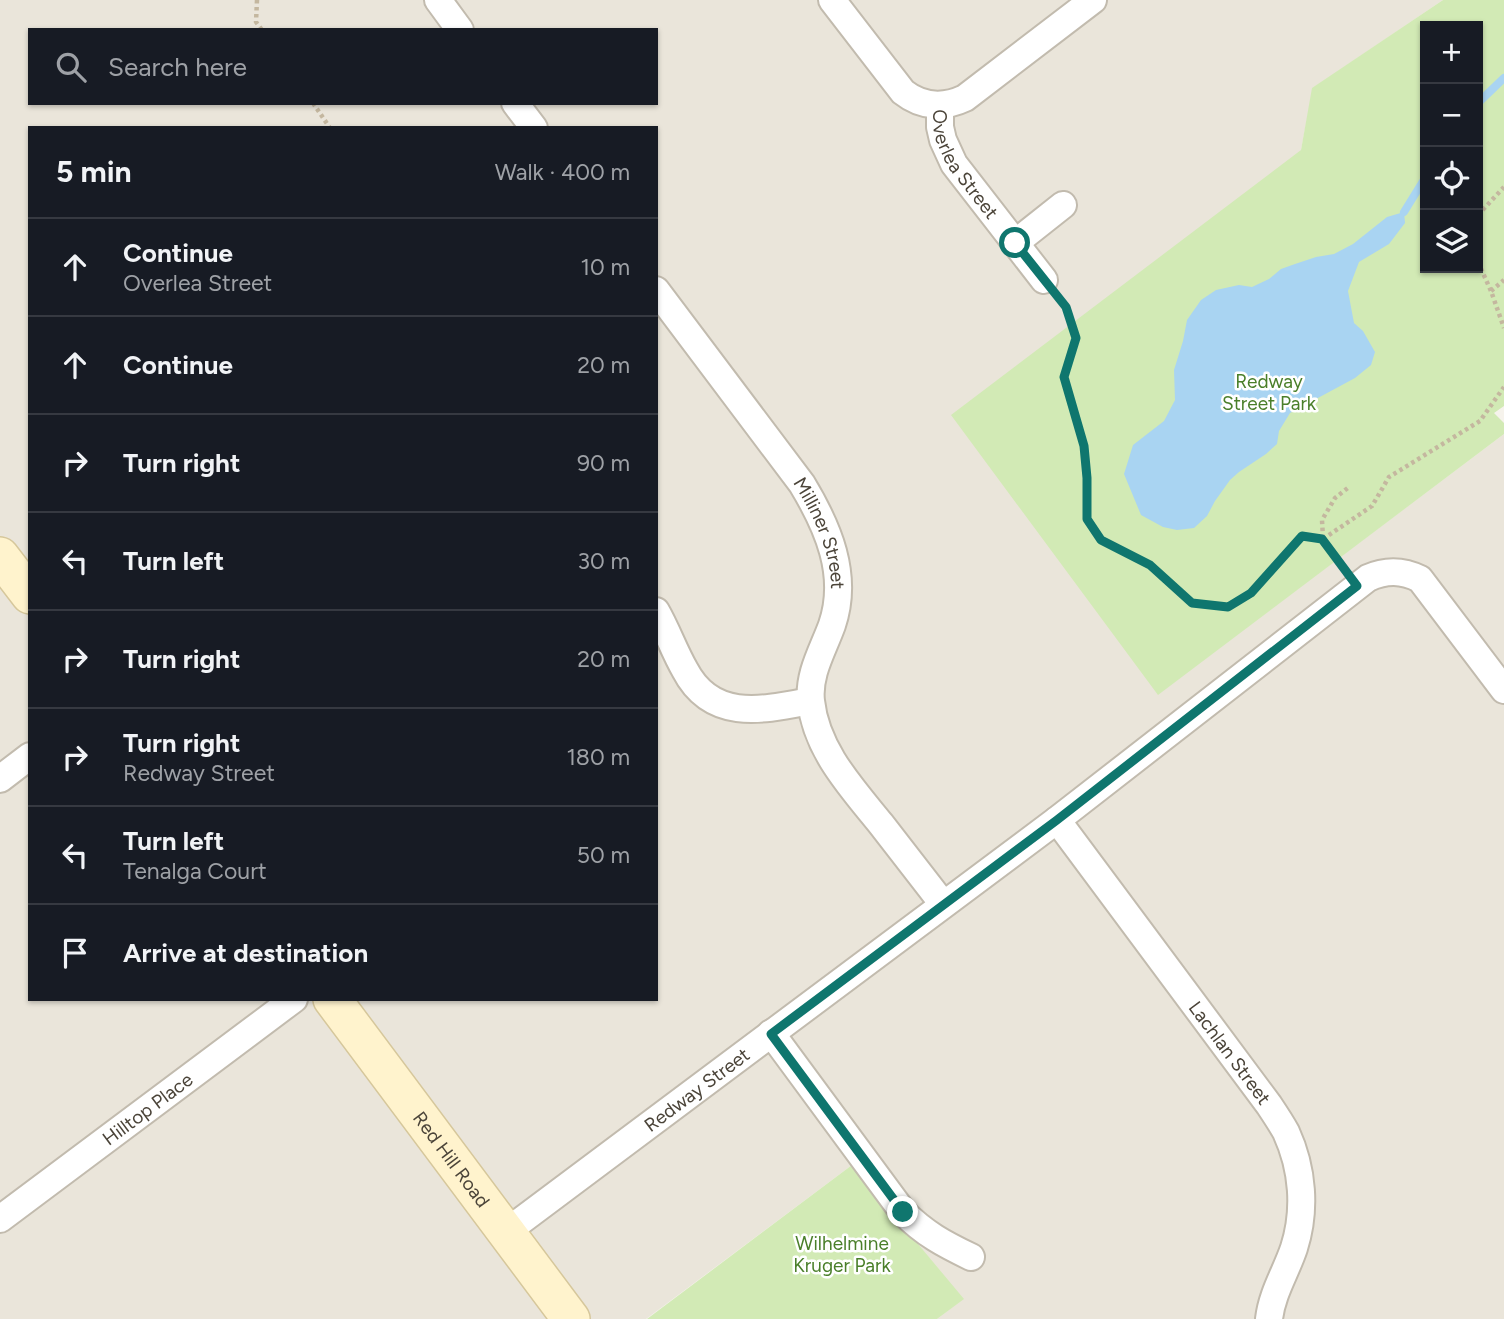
<!DOCTYPE html>
<html lang="en">
<head>
<meta charset="utf-8">
<style>
	body { margin:0; font-family:Figtree,sans-serif; background:#242831; color:#f1f3f6 }
	.controls { position:absolute; right:21px; top:21px; display:grid; overflow:hidden; border-radius:0px; box-shadow:0 2px 5px #0004 }
	.controls button { width:63px; height:63px; display:grid; place-items:center; padding:0; border:0; border-bottom:2px solid #363941; background:#171b24; color:#f1f3f6; font:35px sans-serif }
	.stop { position:absolute; width:21px; height:21px; margin:-16px; border:5px solid #0f766e; border-radius:50%; background:#fff }
	.stop.end { background:#0f766e; border-color:#fff; box-shadow:0 2px 7px #0008 }
	.list { margin:0; padding:0; list-style:none }
	h2 { display:flex; justify-content:space-between; align-items:center; height:91px; margin:0; padding:0 28px; font-size:30px }
	h2 small { font-size:23px; font-weight:400; color:#9ea1a6 }
	.list li { display:grid; grid-template-columns:46px 1fr auto; gap:21px; align-items:center; box-sizing:border-box; height:98px; padding:0 28px; border-top:2px solid #363941 }
	.list b { display:block; font-size:26px; white-space:nowrap }
	.list p { margin:0; font-size:23px; white-space:nowrap; color:#9ea1a6 }
	.list em { font-size:23px; font-style:normal; color:#9ea1a6 }
	.icon { flex:none; width:38px; height:38px; fill:none; stroke:currentColor; stroke-width:2; stroke-linecap:round; stroke-linejoin:round }
	.map { position:relative; flex:none; width:1504px; height:1319px; overflow:hidden }
	.search { position:absolute; background:#171b24; box-shadow:0 2px 5px #0004; left:28px; top:28px; width:630px; height:77px; display:flex; align-items:center; gap:18px; box-sizing:border-box; padding:0 24px; border-radius:0px; color:#9ea1a6; font-size:26px }
	.panel { position:absolute; background:#171b24; box-shadow:0 2px 5px #0004; left:28px; top:126px; width:630px; height:875px; border-radius:0px }
	.map>svg:first-child { display:block }
</style>
</head>
<body>
<div class="map">
<svg width="1504" height="1319" viewBox="0 0 1504 1319">
	<rect width="100%" height="100%" fill="#f6f3ec"/>
	<path fill="#eae5da" fill-rule="evenodd" d="M0,0h1443l-130,88 -12,62 -143,544 346,-260v885h-567l26,-20 -111,-134 -206,154h-646zM30,30h626v73h-626zM30,128h626v871h-626z"/>
	<path fill="#d2eab5" fill-rule="evenodd" d="M1443,0h61v406l-10,7 10,10v11l-346,261 -207,-280 350,-265 11,-62zM1425,26h53v242h-53z
		M852,1165l112,134 -27,20h-290z"/>
	<path fill="#a9d4f2" d="M1404,212l1,11 -16,21 -30,18 -11,29 6,32 9,8 12,21 -4,13 -16,13 -65,35 -11,18 -2,13 -11,10 -27,18 -9,8 -15,21 -8,15 -13,12 -17,2 -14,-3 -22,-12 -17,-41 9,-29 31,-24 11,-21 -1,-30 9,-29 4,-21 14,-20 15,-10 23,-5 13,2 17,-8 12,-10 14,-5 21,-7 18,-3 19,-10 34,-27z"/>
	<g fill="none" stroke-linecap="round" stroke-linejoin="round">
		<path stroke="#a9d4f2" stroke-width="8" d="M1478,103l26,-25
			M1404,212l21,-34"/>
		<defs>
			<g id="street">
				<path d="M438,0l22,30"/>
				<path d="M832,0l71,92c19,15 41,16 62,6l128,-98"/>
				<path d="M515,103l19,25"/>
				<path id="s1" d="M940,105v22l3,13 11,24 90,116"/>
				<path d="M1015,243l48,-38"/>
				<path id="s2" d="M656,290l146,194c26,43 47,91 30,141 -9,25 -24,49 -21,76 5,49 41,87 70,123 21,27 41,53 62,80"/>
				<path d="M656,611c11,19 18,40 29,59 27,52 78,40 125,31"/>
				<path d="M0,779l30,-23"/>
				<path id="s3" d="M1057,820l212,285c6,9 12,18 17,27 17,37 20,78 8,116 -8,24 -22,45 -25,71"/>
				<path d="M771,1033l132,179c22,22 41,32 68,45"/>
				<path id="s4" d="M0,1219l294,-220"/>
				<path id="s5" d="M506,1232l551,-412 311,-242c18,-8 34,-8 52,1l84,111"/>
			</g>
			<g id="secondary">
				<path d="M0,556l30,39"/>
				<path id="s6" d="M332,999l239,320"/>
			</g>
		</defs>
		<use href="#street" stroke="#c2bbae" stroke-width="30"/>
		<use href="#secondary" stroke="#d6c79b" stroke-width="40"/>
		<path stroke="#c4b79f" stroke-width="4.5" stroke-dasharray="3.5 3.5" stroke-linecap="butt" d="M257,0l-1,22 6,8
			M313,103l17,25
			M1478,215l26,-28
			M1478,262l13,29 13,37
			M1491,291l13,-11
			M1060,300l6,7 10,31 -12,39 20,69 3,32v41l14,21 49,25 42,38 36,4 23,-14 51,-57 21,3 19,27
			M1323,538l-1,-18 13,-22 14,-11
			M1323,539l49,-33 17,-29 91,-56 24,-34"/>
		<use href="#street" stroke="#fff" stroke-width="26"/>
		<use href="#secondary" stroke="#fff3cd" stroke-width="37"/>
	</g>
	<g fill="none" stroke-linecap="round" stroke-linejoin="round">
		<path stroke="#0f766e" stroke-width="9" d="M903,1212l-132,-178 286,-214 300,-234 -35,-47 -20,-3 -51,57 -23,14 -36,-4 -42,-38 -49,-25 -14,-21v-41l-3,-32 -20,-69 12,-39 -10,-31 -51,-64"/>
	</g>
	<g text-anchor="middle" stroke-width="5" stroke-linejoin="round" paint-order="stroke">
		<g font-size="19" fill="#4b4439" stroke="#fff">
			<text dy="7" stroke="none"><textPath href="#s1" startOffset="66">Overlea Street</textPath></text>
			<text dy="7" stroke="none"><textPath href="#s2" startOffset="296">Milliner Street</textPath></text>
			<text dy="7" stroke="none"><textPath href="#s3" startOffset="290">Lachlan Street</textPath></text>
			<text dy="7" stroke="none"><textPath href="#s5" startOffset="238">Redway Street</textPath></text>
			<text dy="7" stroke="none"><textPath href="#s4" startOffset="184">Hilltop Place</textPath></text>
			<text dy="7" stroke="none"><textPath href="#s6" startOffset="200">Red Hill Road</textPath></text>
		</g>
		<g font-size="19" fill="#4a7f2a" stroke="#fff">
			<text x="1269" y="388">Redway<tspan x="1269" dy="22">Street Park</tspan></text>
			<text x="842" y="1250">Wilhelmine<tspan x="842" dy="22">Kruger Park</tspan></text>
		</g>
	</g>
</svg>
<div class="controls">
<button>+</button>
<button>−</button>
<button><svg class="icon" aria-label="locate" viewBox="0 0 24 24"><circle cx="12" cy="12" r="6"/><path d="M12 2v4M12 18v4M2 12h4M18 12h4"/></svg></button>
<button><svg class="icon" aria-label="layers" viewBox="0 0 24 24"><path d="M12 4l9 5-9 5-9-5zM3 14l9 5 9-5"/></svg></button>
</div>
<div class="stop" style="left:1015px;top:243px"></div>
<div class="stop end" style="left:903px;top:1212px"></div>
<div class="search"><svg class="icon" aria-label="search" viewBox="0 0 24 24"><circle cx="10" cy="10" r="6"/><path d="M15 15l6 6"/></svg>Search here</div>
<section class="panel">
<h2>5 min<small>Walk · 400 m</small></h2>
<ul class="list">
<li><svg class="icon" aria-label="ahead" viewBox="0 0 24 24"><path d="M12 20V5M6 11l6-6 6 6"/></svg><div><b>Continue</b><p>Overlea Street</p></div><em>10 m</em></li>
<li><svg class="icon" aria-label="ahead" viewBox="0 0 24 24"><path d="M12 20V5M6 11l6-6 6 6"/></svg><div><b>Continue</b></div><em>20 m</em></li>
<li><svg class="icon" aria-label="right" viewBox="0 0 24 24"><path d="M7 20v-9h11M14 6l5 5-5 5"/></svg><div><b>Turn right</b></div><em>90 m</em></li>
<li><svg class="icon" aria-label="left" viewBox="0 0 24 24"><path d="M17 20v-9H6M10 6l-5 5 5 5"/></svg><div><b>Turn left</b></div><em>30 m</em></li>
<li><svg class="icon" aria-label="right" viewBox="0 0 24 24"><path d="M7 20v-9h11M14 6l5 5-5 5"/></svg><div><b>Turn right</b></div><em>20 m</em></li>
<li><svg class="icon" aria-label="right" viewBox="0 0 24 24"><path d="M7 20v-9h11M14 6l5 5-5 5"/></svg><div><b>Turn right</b><p>Redway Street</p></div><em>180 m</em></li>
<li><svg class="icon" aria-label="left" viewBox="0 0 24 24"><path d="M17 20v-9H6M10 6l-5 5 5 5"/></svg><div><b>Turn left</b><p>Tenalga Court</p></div><em>50 m</em></li>
<li><svg class="icon" aria-label="arrive" viewBox="0 0 24 24"><path d="M6 21V4h12l-3 4 3 4H6"/></svg><div><b>Arrive at destination</b></div></li>
</ul>
</section>
</div>
</body>
</html>
